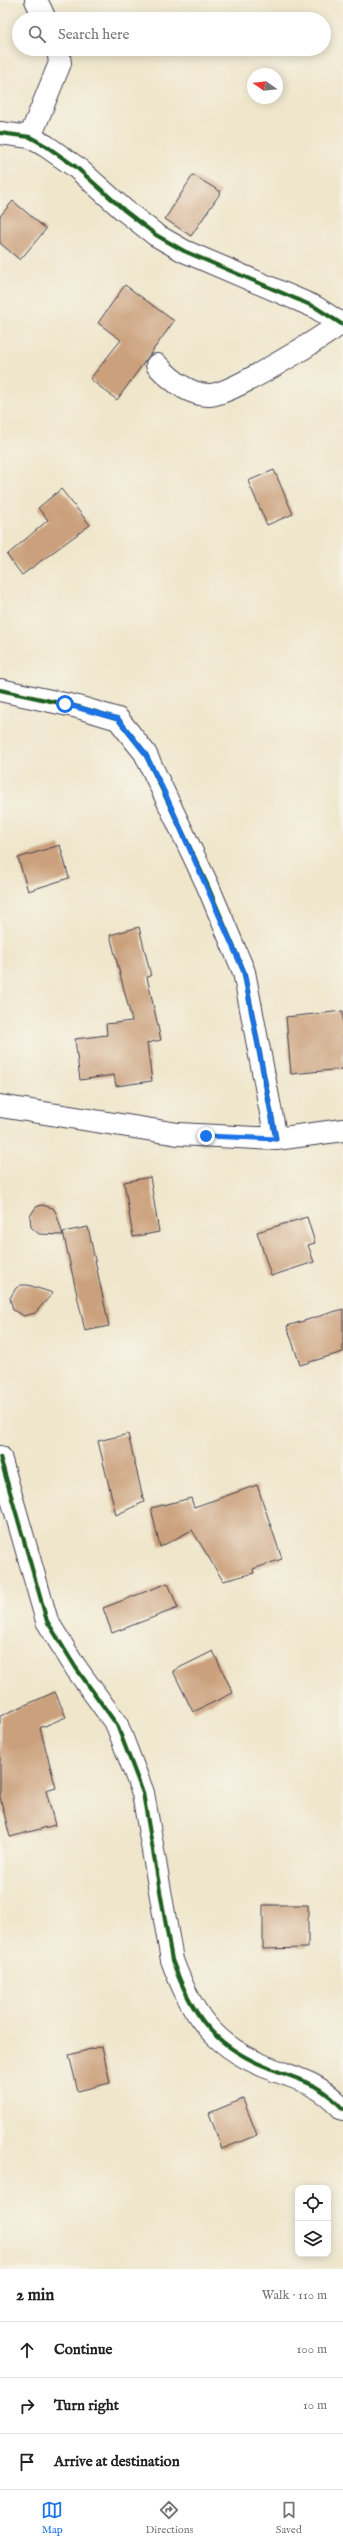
<!DOCTYPE html>
<html lang="en">
<head>
<meta charset="utf-8">
<style>
	body { margin:0; font-family:"IM FELL English",serif; background:#f6f6f6; color:#222 }
	.controls { position:absolute; right:12px; bottom:12px; display:grid; overflow:hidden; border-radius:8px; box-shadow:0 2px 10px #0003 }
	.controls button { width:36px; height:36px; display:grid; place-items:center; padding:0; border:0; border-bottom:1px solid #e0e0e0; background:#fff; color:#222; font:20px sans-serif }
	.compass { position:absolute; left:247px; top:68px; width:36px; height:36px; border-radius:50%; background:#fff; box-shadow:0 2px 10px #0003; rotate:284deg }
	.stop { position:absolute; width:12px; height:12px; margin:-9px; border:3px solid #1a73e8; border-radius:50%; background:#fff }
	.stop.end { background:#1a73e8; border-color:#fff; box-shadow:0 1px 4px #0008 }
	.list { margin:0; padding:0; list-style:none }
	h2 { display:flex; justify-content:space-between; align-items:center; height:52px; margin:0; padding:0 16px; font-size:17px }
	h2 small { font-size:13px; font-weight:400; color:#767676 }
	.list li { display:grid; grid-template-columns:26px 1fr auto; gap:12px; align-items:center; box-sizing:border-box; height:56px; padding:0 16px; border-top:1px solid #e0e0e0 }
	.list b { display:block; font-size:15px; white-space:nowrap }
	.list em { font-size:13px; font-style:normal; color:#767676 }
	.icon { flex:none; width:22px; height:22px; fill:none; stroke:currentColor; stroke-width:2; stroke-linecap:round; stroke-linejoin:round }
	.map { position:relative; flex:none; width:343px; height:2269px; overflow:hidden }
	.search { position:absolute; background:#fff; box-shadow:0 2px 10px #0003; left:12px; right:12px; top:12px; height:44px; display:flex; align-items:center; gap:10px; box-sizing:border-box; padding:0 14px; border-radius:22px; color:#767676; font-size:15px }
	.sheet { height:220px; background:#fff }
	nav { display:flex; justify-content:space-around; align-items:center; box-sizing:border-box; height:56px; border-top:1px solid #e0e0e0; background:#fff; font-size:11px; color:#767676 }
	nav a { display:grid; justify-items:center; gap:2px }
	nav .on { color:#1a73e8 }
	.map>svg:first-child { display:block }
</style>
</head>
<body>
<div class="map">
<svg width="343" height="2269" viewBox="0 0 343 2269">
	<rect width="100%" height="100%" fill="#f7f3e8"/>
	<filter id="ink" filterUnits="userSpaceOnUse"><feTurbulence type="fractalNoise" baseFrequency=".025" numOctaves="2"/><feDisplacementMap in="SourceGraphic" scale="8" xChannelSelector="R" yChannelSelector="G"/><feConvolveMatrix kernelMatrix="1 2 1 2 8 2 1 2 1" color-interpolation-filters="sRGB"/></filter>
	<filter id="wash" filterUnits="userSpaceOnUse"><feTurbulence type="fractalNoise" baseFrequency=".012" numOctaves="4" result="noise"/><feDisplacementMap in="SourceGraphic" scale="16" xChannelSelector="R" yChannelSelector="G"/><feGaussianBlur stdDeviation="0.9" result="paint"/><feColorMatrix in="noise" values="0 0 0 0 0 0 0 0 0 0 0 0 0 0 0 0 0 1.4 0 .05"/><feComposite in="paint" operator="in"/></filter>
	<g filter="url(#wash)">
		<rect width="100%" height="100%" fill="#efe6cb"/>
		<g id="blocks">
			<path fill="#cba07c" d="M193,175l28,17 -30,44 -26,-17z
				M13,201l33,28 -26,31 -20,-17v-27z
				M125,285l49,36 -57,79 -27,-21 31,-39 -23,-17z
				M274,470l19,44 -26,11 -19,-44z
				M61,489l29,36 -68,50 -15,-20 41,-35 -10,-12z
				M60,845l9,33 -41,13 -10,-33z
				M139,927l12,49 -4,1 14,63 -14,3 5,38 -36,5 -2,-11 -34,5 -5,-41 32,-4 -1,-11 26,-3 -22,-86z
				M343,1011v58l-52,5 -5,-57z
				M150,1177l9,55 -26,5 -9,-55z
				M42,1205l11,3 3,5 7,22 -24,-1 -8,-7 -1,-11 6,-9z
				M307,1217l8,26 -7,2 6,17 -43,14 -14,-44z
				M88,1227l21,99 -24,5 -22,-99z
				M21,1285h7l25,8 -18,20 -11,3 -11,-6 -3,-12 6,-10z
				M343,1309v43l-43,13 -13,-39z
				M128,1434l16,68 -28,13 -18,-74z
				M257,1485l25,74 -29,10 1,4 -31,8 -31,-51 -32,17 -9,-39 40,-10 3,9z
				M168,1583l10,25 -66,25 -9,-25z
				M213,1651l20,42 -40,19 -20,-41z
				M55,1692l11,25 -26,11 16,60 -10,3 9,34 -45,12 -10,-40v-81z
				M263,1905h45v43l-45,1z
				M102,2046l8,37 -32,8 -9,-36z
				M243,2099l14,36 -35,14 -13,-36z"/>
		</g>
	</g>
	<g filter="url(#ink)">
		<use href="#blocks" fill-opacity="0" stroke="#413f51" stroke-width="1"/>
		<g fill="none" stroke-linecap="round" stroke-linejoin="round">
			<defs>
				<path id="street" d="M36,0l9,19
					M0,133l30,4 16,9 30,21 48,43 32,25 28,16 131,56 28,18
					M30,137l30,-74 -2,-14
					M157,365c13,14 32,30 52,30 22,0 110,-56 131,-71
					M0,690l78,17 40,12 27,34 62,131 37,88 32,167
					M0,1106l178,28 98,5 67,-9
					M0,1457l47,164 29,47 41,57 26,68 29,167c19,52 39,84 92,106 34,14 53,15 79,43"/>
			</defs>
			<use href="#street" stroke="#413f51" stroke-width="24"/>
			<use href="#street" stroke="#fff" stroke-width="22"/>
			<defs>
				<path id="cycleway" d="M0,133l30,4 16,9 30,21 48,43 32,25 28,16 131,56 28,18
					M0,690l78,17 40,12 27,34 62,131 37,88 32,167
					M0,1457l47,164 29,47 41,57 26,68 29,167c19,52 39,84 92,106 34,14 53,15 79,43"/>
			</defs>
			<use href="#cycleway" stroke="#f7f3e8" stroke-width="6"/>
			<use href="#cycleway" stroke="#1b5e20" stroke-width="4"/>
		</g>
	</g>
	<g fill="none" stroke-linecap="round" stroke-linejoin="round" filter="url(#ink)">
		<path stroke="#1a73e8" stroke-width="5" d="M65,704l53,15 27,34 19,38 80,181 32,167 -70,-3"/>
	</g>
</svg>
<div class="controls">
<button><svg class="icon" aria-label="locate" viewBox="0 0 24 24"><circle cx="12" cy="12" r="6"/><path d="M12 2v4M12 18v4M2 12h4M18 12h4"/></svg></button>
<button><svg class="icon" aria-label="layers" viewBox="0 0 24 24"><path d="M12 4l9 5-9 5-9-5zM3 14l9 5 9-5"/></svg></button>
</div>
<svg class="compass" viewBox="-18 -18 36 36"><path d="M0-13l5 13h-10z" fill="#e53935"/><path d="M0 13l5-13h-10z" fill="#767676"/></svg>
<div class="stop" style="left:65px;top:704px"></div>
<div class="stop end" style="left:206px;top:1136px"></div>
<div class="search"><svg class="icon" aria-label="search" viewBox="0 0 24 24"><circle cx="10" cy="10" r="6"/><path d="M15 15l6 6"/></svg>Search here</div>
</div>
<section class="sheet">
<h2>2 min<small>Walk · 110 m</small></h2>
<ul class="list">
<li><svg class="icon" aria-label="ahead" viewBox="0 0 24 24"><path d="M12 20V5M6 11l6-6 6 6"/></svg><div><b>Continue</b></div><em>100 m</em></li>
<li><svg class="icon" aria-label="right" viewBox="0 0 24 24"><path d="M7 20v-9h11M14 6l5 5-5 5"/></svg><div><b>Turn right</b></div><em>10 m</em></li>
<li><svg class="icon" aria-label="arrive" viewBox="0 0 24 24"><path d="M6 21V4h12l-3 4 3 4H6"/></svg><div><b>Arrive at destination</b></div></li>
</ul>
</section>
<nav>
<a class="on"><svg class="icon" aria-label="map" viewBox="0 0 24 24"><path d="M3 6l6-2 6 2 6-2v14l-6 2-6-2-6 2zM9 4v14M15 6v14"/></svg>Map</a>
<a><svg class="icon" aria-label="directions" viewBox="0 0 24 24"><path d="M12 3l9 9-9 9-9-9zM9 14v-3h6M13 9l2 2-2 2"/></svg>Directions</a>
<a><svg class="icon" aria-label="saved" viewBox="0 0 24 24"><path d="M7 4h10v16l-5-4-5 4z"/></svg>Saved</a>
</nav>
</body>
</html>
